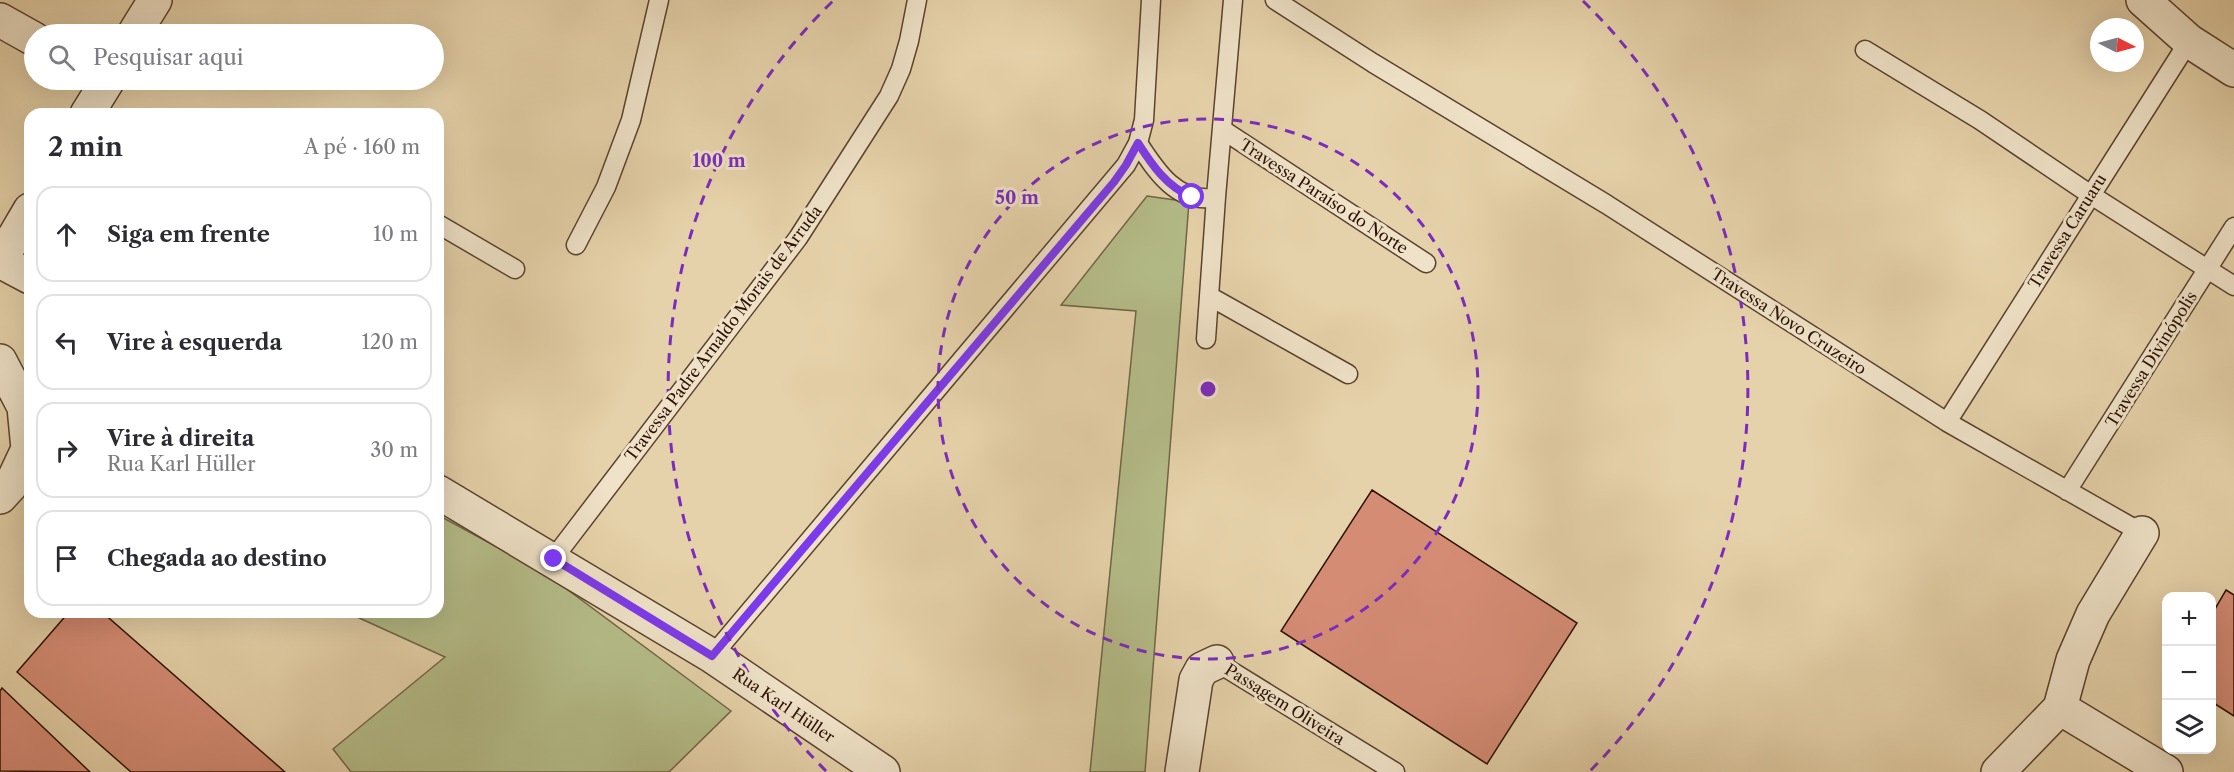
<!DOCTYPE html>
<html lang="pt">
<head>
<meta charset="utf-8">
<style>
	body { margin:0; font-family:"Libre Caslon Text",serif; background:#f2f2f3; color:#2b2b33 }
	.controls { position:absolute; right:18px; bottom:18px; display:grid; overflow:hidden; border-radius:12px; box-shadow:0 6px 24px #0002 }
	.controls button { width:54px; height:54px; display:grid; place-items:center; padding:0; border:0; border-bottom:2px solid #e1e1e2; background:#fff; color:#2b2b33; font:30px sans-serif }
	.compass { position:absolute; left:2090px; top:18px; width:54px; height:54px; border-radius:50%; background:#fff; box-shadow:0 6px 24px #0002; rotate:96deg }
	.stop { position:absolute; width:18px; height:18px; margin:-14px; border:4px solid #7c3aed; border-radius:50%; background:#fff }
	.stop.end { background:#7c3aed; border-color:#fff; box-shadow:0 2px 6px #0008 }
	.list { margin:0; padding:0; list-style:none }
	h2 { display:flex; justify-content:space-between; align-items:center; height:78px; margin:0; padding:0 24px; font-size:26px }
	h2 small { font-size:20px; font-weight:400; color:#7c7c81 }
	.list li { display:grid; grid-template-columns:39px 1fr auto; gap:18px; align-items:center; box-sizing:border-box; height:96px; margin:0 12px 12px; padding:0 12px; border:2px solid #e1e1e2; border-radius:18px }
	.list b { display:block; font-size:22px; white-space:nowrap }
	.list p { margin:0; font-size:20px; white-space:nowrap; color:#7c7c81 }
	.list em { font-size:20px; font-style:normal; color:#7c7c81 }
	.icon { flex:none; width:33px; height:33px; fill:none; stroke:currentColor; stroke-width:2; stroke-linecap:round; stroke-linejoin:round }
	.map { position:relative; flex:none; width:2234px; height:772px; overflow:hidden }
	.search { position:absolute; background:#fff; box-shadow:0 6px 24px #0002; left:24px; top:24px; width:420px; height:66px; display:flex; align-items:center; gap:15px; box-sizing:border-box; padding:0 21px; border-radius:33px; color:#7c7c81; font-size:22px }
	.panel { position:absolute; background:#fff; box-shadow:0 6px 24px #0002; left:24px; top:108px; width:420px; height:510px; border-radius:18px }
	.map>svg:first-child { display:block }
</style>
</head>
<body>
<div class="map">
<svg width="2234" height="772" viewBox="0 0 2234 772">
	<rect width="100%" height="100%" fill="#e6d2aa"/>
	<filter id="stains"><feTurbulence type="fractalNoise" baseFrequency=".00333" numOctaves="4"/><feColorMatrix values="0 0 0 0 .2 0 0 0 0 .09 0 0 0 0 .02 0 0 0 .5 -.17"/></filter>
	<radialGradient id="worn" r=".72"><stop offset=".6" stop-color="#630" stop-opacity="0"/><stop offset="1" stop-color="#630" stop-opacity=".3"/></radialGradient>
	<path fill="#b4bc88" stroke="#706746" stroke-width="1.5" d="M1147,196l42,6 -44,570h-55l46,-461 -75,-6z
		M438,515l107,58 186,138 -62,61h-318l-18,-23 112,-92 -99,-45h92z"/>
	<path fill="#d58c75" stroke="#2d1205" stroke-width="1.5" d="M1372,490l205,133 -90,141 -206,-133z
		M2226,590l8,5v121l-22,-14v-88z
		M69,612h33l183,160h-154l-114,-100z
		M2,688l88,84 -90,-1v-80z"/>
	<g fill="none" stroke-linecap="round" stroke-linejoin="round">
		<defs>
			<path id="service" d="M1275,0l98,63 233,141 341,218 195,111
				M1865,50l115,70 111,75 143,91
				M1223,130l203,133
				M1138,143c18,28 40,62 78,54
				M438,224l77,45
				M576,245l30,-58 25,-67 28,-120
				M1209,296l139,78
				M1206,339l10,-142 17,-197
				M1947,422l242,-381
				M2067,491l167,-264
				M553,559l245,-321 91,-142 12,-27 8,-28 8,-41
				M712,656l414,-491 12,-22 6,-23 7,-120
				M1210,658l185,114"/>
			<path id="minor" d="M2143,0l46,41 45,29
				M0,20l34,19
				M134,34l21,-34
				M87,114l21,-34
				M0,261l30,-51
				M0,261l30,16
				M0,361l24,46 4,42 -17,36 -11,12
				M438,492l274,164 171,116
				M2060,708l106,64
				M1182,772l14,-92 6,-11 15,-7
				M1998,772l62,-64 13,-48 20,-46 49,-81"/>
		</defs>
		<use href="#service" stroke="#5b422e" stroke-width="21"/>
		<use href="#minor" stroke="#5b422e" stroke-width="36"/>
		<use href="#service" stroke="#efe2c8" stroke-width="18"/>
		<use href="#minor" stroke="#efe2c8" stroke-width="33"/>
	</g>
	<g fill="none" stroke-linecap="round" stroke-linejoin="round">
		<path stroke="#7c3aed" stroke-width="8" d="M554,559l158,97 402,-474 12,-17 12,-22c14,22 29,44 54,54"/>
	</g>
	<g fill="none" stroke="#7b2cbf" stroke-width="3" stroke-dasharray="10 8">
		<circle cx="1208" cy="389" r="270"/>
		<path d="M826 771A540 540 0 0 1 833 1M1583 1A540 540 0 0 1 1590 771"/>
	</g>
	<g text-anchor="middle" stroke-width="6" stroke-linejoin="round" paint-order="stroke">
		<g font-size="16" fill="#2d1205" stroke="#efe2c8">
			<text transform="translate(1324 196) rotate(33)" y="6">Travessa Paraíso do Norte</text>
			<text transform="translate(2067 231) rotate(-58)" y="6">Travessa Caruaru</text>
			<text transform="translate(1789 321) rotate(33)" y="6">Travessa Novo Cruzeiro</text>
			<text transform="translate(723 333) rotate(-53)" y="6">Travessa Padre Arnaldo Morais de Arruda</text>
			<text transform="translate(2151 359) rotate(-58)" y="6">Travessa Divinópolis</text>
			<text transform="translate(1285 704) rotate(32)" y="6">Passagem Oliveira</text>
			<text transform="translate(784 705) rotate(34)" y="6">Rua Karl Hüller</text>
		</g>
	</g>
	<circle cx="1208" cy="389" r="9" fill="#7b2cbf" stroke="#efe2c8" stroke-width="3"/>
	<g font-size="18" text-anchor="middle" font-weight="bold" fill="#7b2cbf" stroke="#efe2c8" stroke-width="6" stroke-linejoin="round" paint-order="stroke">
		<text x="719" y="167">100 m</text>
		<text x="1017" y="204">50 m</text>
	</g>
	<rect width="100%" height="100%" filter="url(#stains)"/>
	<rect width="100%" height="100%" fill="url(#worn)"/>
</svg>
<div class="controls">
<button>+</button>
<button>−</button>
<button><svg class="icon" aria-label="layers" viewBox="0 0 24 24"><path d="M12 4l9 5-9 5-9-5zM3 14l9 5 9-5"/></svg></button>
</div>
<svg class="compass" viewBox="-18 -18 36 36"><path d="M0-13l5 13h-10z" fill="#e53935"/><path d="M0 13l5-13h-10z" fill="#7c7c81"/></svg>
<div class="stop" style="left:1192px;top:197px"></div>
<div class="stop end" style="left:554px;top:559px"></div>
<div class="search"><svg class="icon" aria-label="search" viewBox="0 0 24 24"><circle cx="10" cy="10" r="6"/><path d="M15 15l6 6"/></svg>Pesquisar aqui</div>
<section class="panel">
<h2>2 min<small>A pé · 160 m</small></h2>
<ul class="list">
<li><svg class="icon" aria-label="ahead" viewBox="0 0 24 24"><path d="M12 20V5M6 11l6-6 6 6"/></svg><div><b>Siga em frente</b></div><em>10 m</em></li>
<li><svg class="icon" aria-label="left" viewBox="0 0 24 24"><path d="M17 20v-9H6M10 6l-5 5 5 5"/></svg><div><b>Vire à esquerda</b></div><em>120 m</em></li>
<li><svg class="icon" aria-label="right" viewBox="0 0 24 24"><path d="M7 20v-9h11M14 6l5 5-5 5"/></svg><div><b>Vire à direita</b><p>Rua Karl Hüller</p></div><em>30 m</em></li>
<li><svg class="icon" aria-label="arrive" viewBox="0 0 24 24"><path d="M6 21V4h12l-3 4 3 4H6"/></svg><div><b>Chegada ao destino</b></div></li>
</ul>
</section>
</div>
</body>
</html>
